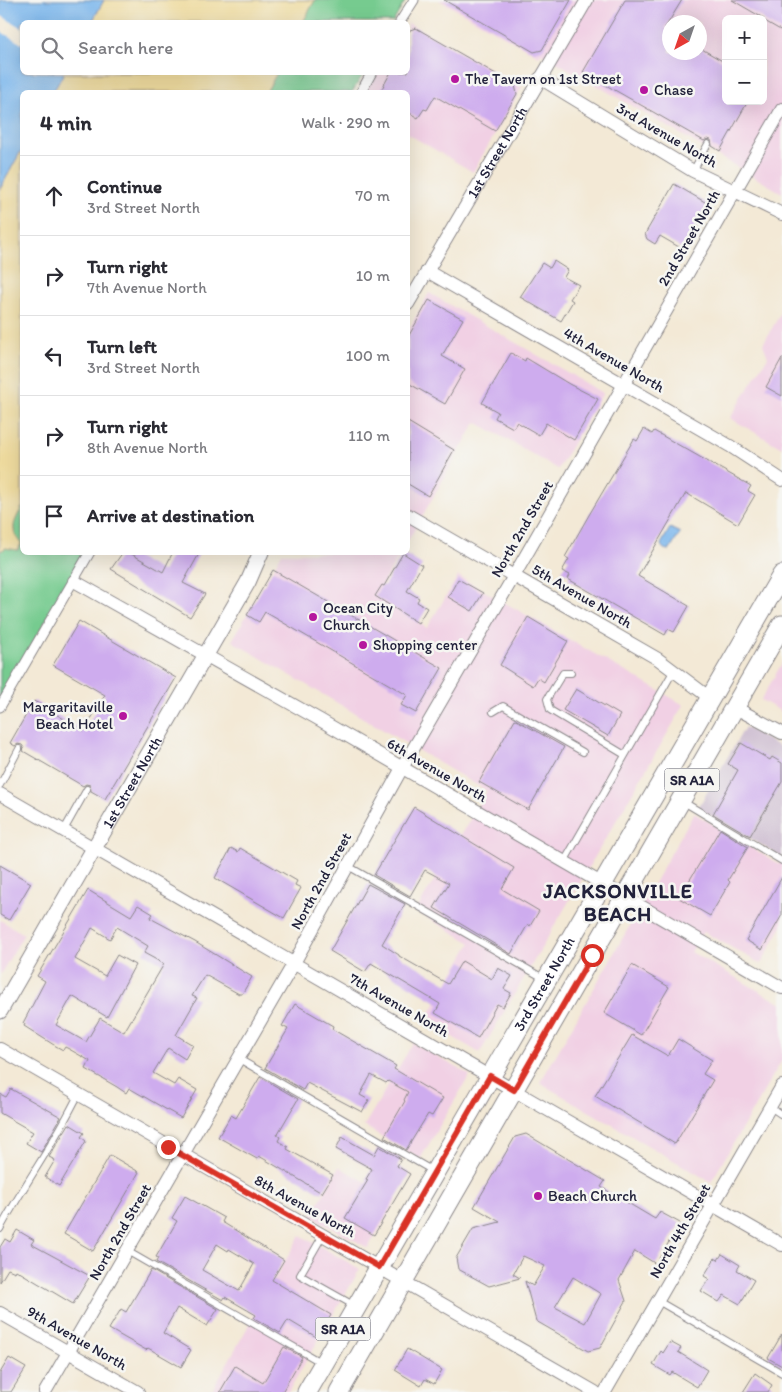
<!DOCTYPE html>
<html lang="en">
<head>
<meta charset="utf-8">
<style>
	body { margin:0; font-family:Itim,sans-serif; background:#f2f2f3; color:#2b2b33 }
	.controls { position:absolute; right:15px; top:15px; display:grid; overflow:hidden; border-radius:8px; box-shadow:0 5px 20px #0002 }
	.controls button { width:45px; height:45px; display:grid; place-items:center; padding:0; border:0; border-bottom:1px solid #e1e1e2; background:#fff; color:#2b2b33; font:25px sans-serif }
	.compass { position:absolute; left:662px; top:15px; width:45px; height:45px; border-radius:50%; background:#fff; box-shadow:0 5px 20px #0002; rotate:220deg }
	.stop { position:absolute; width:15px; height:15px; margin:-11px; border:4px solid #d93025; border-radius:50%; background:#fff }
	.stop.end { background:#d93025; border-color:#fff; box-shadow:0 1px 5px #0008 }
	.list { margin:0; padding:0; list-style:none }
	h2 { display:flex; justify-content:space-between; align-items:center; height:65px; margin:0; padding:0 20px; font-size:21px }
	h2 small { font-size:16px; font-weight:400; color:#7c7c81 }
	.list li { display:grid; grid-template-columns:32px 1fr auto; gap:15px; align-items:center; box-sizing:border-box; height:80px; padding:0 20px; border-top:1px solid #e1e1e2 }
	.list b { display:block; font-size:19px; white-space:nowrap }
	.list p { margin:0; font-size:16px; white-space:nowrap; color:#7c7c81 }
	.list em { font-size:16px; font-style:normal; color:#7c7c81 }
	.icon { flex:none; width:28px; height:28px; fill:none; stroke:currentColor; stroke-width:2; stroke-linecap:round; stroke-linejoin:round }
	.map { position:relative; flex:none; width:782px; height:1392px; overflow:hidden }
	.search { position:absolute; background:#fff; box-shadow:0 5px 20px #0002; left:20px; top:20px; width:390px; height:55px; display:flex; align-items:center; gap:12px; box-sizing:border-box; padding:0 18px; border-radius:8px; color:#7c7c81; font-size:19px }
	.panel { position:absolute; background:#fff; box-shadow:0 5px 20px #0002; left:20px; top:90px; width:390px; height:465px; border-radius:8px }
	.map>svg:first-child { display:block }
</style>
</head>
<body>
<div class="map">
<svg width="782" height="1392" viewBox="0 0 782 1392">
	<rect width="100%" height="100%" fill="#f6f6f2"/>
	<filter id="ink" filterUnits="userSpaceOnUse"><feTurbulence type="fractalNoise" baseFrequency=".02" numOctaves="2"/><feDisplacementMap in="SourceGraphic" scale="10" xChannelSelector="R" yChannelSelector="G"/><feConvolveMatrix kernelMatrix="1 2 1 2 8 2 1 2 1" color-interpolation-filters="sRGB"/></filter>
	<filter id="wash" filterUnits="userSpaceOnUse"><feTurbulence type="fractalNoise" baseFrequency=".0096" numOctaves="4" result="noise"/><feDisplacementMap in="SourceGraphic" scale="20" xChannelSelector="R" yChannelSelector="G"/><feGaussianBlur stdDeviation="1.12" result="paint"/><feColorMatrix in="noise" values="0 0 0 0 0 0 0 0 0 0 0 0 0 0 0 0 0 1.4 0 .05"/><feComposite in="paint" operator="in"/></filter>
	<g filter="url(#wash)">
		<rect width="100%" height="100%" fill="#f3e9d6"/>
		<path fill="#f1d0e4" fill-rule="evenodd" d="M439,0h343v193l-241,-140 -2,3zM726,19h37v82h-37zM670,22h30v30h-30z
			M408,23l114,64 -49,85 -65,-38v-42h-44l12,-19 32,-1z
			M429,293l174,100 -45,76 -82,-47 -68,119v-210z
			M782,311v137l-52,-30 38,-61 -5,-13z
			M282,553h119l-26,43 52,32 31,-52 226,129 -204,348 -55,-32 46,-78 -55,-32 71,-120 -255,-150z
			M782,663v49l-21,-12z
			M694,813l85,51 3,-5v67l-21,38 -57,-32 -13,20 91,52v56l-71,122 -171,-99z
			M0,920l24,14 -24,41z
			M413,1043l57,32 -50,84 -56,-33z
			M339,1167l58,32 -29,49 -57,-32z
			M300,1235l60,34 -72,123h-77z"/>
		<path fill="#cebed1" d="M745,727l37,21v109l-84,-49z"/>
		<path fill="#76cb8f" stroke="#4c7665" d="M315,0h91l-13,22h-90z
			M277,73h87l-12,19h-86z
			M22,507v45l63,1 -85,146v-148l6,-3 12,2 3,-6c-12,-16 -7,-21 1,-37z"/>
		<path fill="#eeda9e" stroke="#887e6c" d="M104,0h211l-12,22h-211z
			M64,73h213l-11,19h-213z
			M22,149v358c-8,16 -13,21 -1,37l-4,6 -11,-2 -6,3v-362z"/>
		<path fill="#7ab6ec" stroke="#4e6c94" d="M0,0h104l-12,22h-70v50l42,1 -11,19h-31v57l-22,40z
			M670,528l10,5 -10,17c-5,0 -8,-1 -9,-6z"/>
		<path fill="#f3e9d6" d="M0,15l22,13v16l-22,-13z"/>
		<g id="blocks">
			<path fill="#ceacee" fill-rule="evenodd" d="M444,0h127l-29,50 -8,2z
				M625,0h57l-17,28 5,3v21h30v-4l26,15v38h22l-28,50 -8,-5 -1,-6 -4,-1 -3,2 -121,-69z
				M732,0h50v31l-19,-11v-2z
				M416,28l99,57 2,9 -22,37 -60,-35 -8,14 -3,-1 -6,9 -10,-6v-20h-28l11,-20h17v-39l2,-3z
				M674,184l36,21 -26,45 -24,-14 -5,8 -8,-5 -2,-5z
				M554,261l14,9 -4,7 15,8 -9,14 3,2 -12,20 -41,-24 22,-34 8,5z
				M429,300l34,19 -21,37 23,13 -20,35 -37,-21v-46z
				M511,353l14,8 1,-3 43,26 29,15 -24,41 -28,-17 -7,12 -22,-13 -4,6 -18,-10 3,-6 -16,-9z
				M782,358v38l-16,-9z
				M408,422l46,28 -26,46 -20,-12z
				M644,429l8,5 2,-3 97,55 -3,5 7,4 -17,29 -52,-31 -48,83 51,30 -15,26 -6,-3 -3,6 -97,-56 2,-4 -8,-4 7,-12 -4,-2 24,-42 45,-76 3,2z
				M123,552h5l35,20 10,-20h27l-17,31 22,11 -15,23 -79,-48z
				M403,553l19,12 -15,26 12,7 -2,4 10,6 -9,15 -43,-27 7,-11 2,1z
				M273,570l169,98 -26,45 -15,-8 6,-10 -142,-83 -6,10 -12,-7z
				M458,579l25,14 -11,18 -24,-14z
				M528,617l40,24 -24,41 -6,-4 -5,8 -33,-21z
				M79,621l97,57 -71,121 -14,-8 -1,-6 -4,-1 -3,2 -60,-35 1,-3 -2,-3 -4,-1 -3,2 -5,-3 24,-42 50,30 21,-36 -52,-30z
				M576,689l44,26 -12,21 -45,-26z
				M515,719l49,28 -36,63 -49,-28z
				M741,743l29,17 2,-3 10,6v19l-32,54 -37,-22 25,-44 -10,-6z
				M414,807l100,61 -12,21 37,22 -9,15 -2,-2 -17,30 -77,-46 15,-25 -24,-13 -15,26 -36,-21z
				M720,829l28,18 -20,33 2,2 -20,34 -31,-18z
				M231,848l7,4 2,-4 57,33 -2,4 6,3 -17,30 -69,-40z
				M0,865l31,18 -22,37 -9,-5z
				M782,877v38l-20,35 -16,-10z
				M368,884l37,20 -23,40 17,11v1l49,28 14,-23 30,18 6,-11 14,8 -8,13 7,4 -8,14 -6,-3 -19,34 -43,-25 5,-9 -69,-41 -6,9 -35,-21z
				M88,890l43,26 7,-11 15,9 -3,4 45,24 57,35 -10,17h-3l-34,-19 -13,21 5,2 -21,37 17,10 -8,14 -17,-11 -15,25 21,12 4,-6 19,11 -16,28 -52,-30 -3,5 -9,-6 -31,-18 4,-8 -21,-12 -4,-2 -2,3 -9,-5 -30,-19 1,-2 -2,-1 22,-42 -8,-5zM117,927l31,19 -4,7 20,11 -40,68 -24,-14 -14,24 -30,-17 16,-29 35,21 28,-52 -18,-10 -12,21 -30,-17 17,-31 18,11z
				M632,965l37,22 -28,48 -37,-22z
				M295,1004l38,22 -1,3 64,37 -2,3 49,29 -11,18 -4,-2 -22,36 -22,-13 21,-36 -1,-1 4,-8 -20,-11 -2,2 -15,-8 -11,20 9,5 -7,12 -55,-29 -4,7 -38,-22 23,-39 -6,-3z
				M632,1035l36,21 10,-17 34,21 -9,14 10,6 -38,64 -80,-48z
				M260,1077l38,22 -21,36 3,2 -2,4 10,6 -1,2 46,26 -11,18 -63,-37 -2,3 -39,-22 13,-22 5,3z
				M11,1089l50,28 -20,35 -15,-9 7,-11 -33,-19v-19l6,3z
				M69,1124l15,9 -3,4 5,4 -27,45 -14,-9 10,-17 -6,-3z
				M526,1134l79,47 -4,6 54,32 5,-7 20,11 -24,41 -21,-13 -16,29 7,21 -26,47 -12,3 -52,-30 -11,-40 8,5 12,-20 -22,-10 -10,18 7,4 -31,8 -31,-17 -2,-11 17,-29 27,-7 -26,-15 41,-70zM573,1277l28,17 -16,29 -30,-16z
				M342,1137l32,18 5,-9 22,13 -4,7 13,8 -36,61 -29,-17 23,-38 -2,-1 6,-10 -36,-20z
				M110,1155l29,17 -46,79 -29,-17z
				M185,1196l39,22 -2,4 62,38 -12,20 59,35 -13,23 -30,-18 -8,13 -26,-15 2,-3 -31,-18 -2,3 -67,-38 2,-4 -2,-1 21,-36 -5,-3zM217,1244l11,7 1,-2 25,15 -15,27 -37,-21z
				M17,1230l17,10 -3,4 59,32 -17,28 -57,-34 -1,2 -7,-3 -8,13v-35l5,-8 5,3z
				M722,1254l18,11 -3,5 17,10 -14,24 -16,-9 -5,7 -18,-11 8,-12 -5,-3 11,-18 3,2z
				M151,1270l67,39 -11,17 -30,-18 -14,25 28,17 -10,17 -33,-19 -2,2 -37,-21 12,-20 5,3z
				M782,1334v32l-14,-8z
				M670,1342l11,6 -3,4 29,18 -10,17 -25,-15 -2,3 -17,-10 8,-14 2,2z
				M284,1347l18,10 -20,35h-62l15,-26 28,17z
				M407,1349l35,21 -8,14 -9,-5 -4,7 -26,-16z
				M9,1358l17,10 -15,24h-11v-19z
				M755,1373l17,12 -4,7h-25z"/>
		</g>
	</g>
	<g filter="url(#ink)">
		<use href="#blocks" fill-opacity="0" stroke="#8a8688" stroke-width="1"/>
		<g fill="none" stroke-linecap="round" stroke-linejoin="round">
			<defs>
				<path id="service" d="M693,171l15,-27
					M571,673h-8l-16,26 3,11 75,45
					M493,712l10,-6 80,46
					M0,785l19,-36
					M682,801l100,60
					M64,830l23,-41
					M564,862l110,-192
					M348,866l197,113
					M239,1059l194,112
					M770,1107l12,8
					M0,1229c25,-46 56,-88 78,-134
					M323,1235l-23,40 55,31
					M127,1251l195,112
					M658,1301l124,72"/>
				<path id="pedestrian" d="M400,22l14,-22
					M361,92l11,-20
					M0,707l90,-155"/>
				<g id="minor">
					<path d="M540,78l153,93 89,43"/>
					<path d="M427,271l303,175 52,34"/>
					<path id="s1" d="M408,304l179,-304"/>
					<path d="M408,515l250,144 52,39"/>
					<path d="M74,581l246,139 462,268"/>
					<path d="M734,707l48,26"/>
					<path d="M0,794l782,451"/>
					<path d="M0,1049l595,343"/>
					<path d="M0,1313l138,79"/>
					<path d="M45,1392l249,-429 108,-195 112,-192 268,-467"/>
					<path d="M605,1392l177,-306"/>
				</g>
				<g id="tertiary">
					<path id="s2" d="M0,1011l248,-429 13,-30"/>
				</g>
				<g id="primary">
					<path id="s3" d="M307,1392l475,-817"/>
					<path d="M339,1392l443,-767"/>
				</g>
			</defs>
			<use href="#service" stroke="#8a8688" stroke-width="8"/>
			<use href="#pedestrian" stroke="#8a8688" stroke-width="11"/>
			<use href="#minor" stroke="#8a8688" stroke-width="14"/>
			<use href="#tertiary" stroke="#8a8688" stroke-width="17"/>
			<use href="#primary" stroke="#8a8688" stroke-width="21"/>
			<use href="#service" stroke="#fff" stroke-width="6"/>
			<use href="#pedestrian" stroke="#fff" stroke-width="9"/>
			<use href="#minor" stroke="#fff" stroke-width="12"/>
			<use href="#tertiary" stroke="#fff" stroke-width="15"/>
			<use href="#primary" stroke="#fff" stroke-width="19"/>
		</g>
	</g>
	<g fill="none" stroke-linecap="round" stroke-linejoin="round" filter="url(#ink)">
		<path stroke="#d93025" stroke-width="6" d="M168,1147l211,120 111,-191 24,14 78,-135"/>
	</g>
	<g fill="#b5179e" stroke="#f6f6f2" stroke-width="2">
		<circle cx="455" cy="79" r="5"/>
		<circle cx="644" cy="90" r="5"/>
		<circle cx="313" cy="617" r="5"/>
		<circle cx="363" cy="645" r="5"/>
		<circle cx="123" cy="716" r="5"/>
		<circle cx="538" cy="1196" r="5"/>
	</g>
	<g text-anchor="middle" stroke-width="5" stroke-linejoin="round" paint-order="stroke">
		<g fill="#f6f6f2" stroke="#626272" stroke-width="1">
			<rect x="664.5" y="768.5" width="55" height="23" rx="4"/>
			<rect x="315.5" y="1317.5" width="55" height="23" rx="4"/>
		</g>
		<g font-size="14" font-weight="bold" fill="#22223b">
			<text x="692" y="785">SR A1A</text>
			<text x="343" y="1334">SR A1A</text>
		</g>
		<g font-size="15" fill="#22223b" stroke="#f6f6f2" text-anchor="start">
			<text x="465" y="84">The Tavern on 1st Street</text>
			<text x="654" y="95">Chase</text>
			<text x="323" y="613">Ocean City<tspan x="323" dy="17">Church</tspan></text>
			<text x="373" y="650">Shopping center</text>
			<text x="113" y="712" text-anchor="end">Margaritaville<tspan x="113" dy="17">Beach Hotel</tspan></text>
			<text x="548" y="1201">Beach Church</text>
		</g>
		<g font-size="15" fill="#22223b" stroke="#f6f6f2">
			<text transform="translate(667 135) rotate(30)" y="5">3rd Avenue North</text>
			<text dy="5" stroke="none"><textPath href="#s1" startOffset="176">1st Street North</textPath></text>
			<text transform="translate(689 238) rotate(-60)" y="5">2nd Street North</text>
			<text transform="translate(614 360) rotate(30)" y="5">4th Avenue North</text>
			<text transform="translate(522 529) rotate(-60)" y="5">North 2nd Street</text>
			<text transform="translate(582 596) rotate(30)" y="5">5th Avenue North</text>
			<text transform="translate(437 770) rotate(30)" y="5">6th Avenue North</text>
			<text dy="5" stroke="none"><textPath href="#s2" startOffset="264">1st Street North</textPath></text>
			<text transform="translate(321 881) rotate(-61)" y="5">North 2nd Street</text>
			<text dy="5" stroke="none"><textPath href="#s3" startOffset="472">3rd Street North</textPath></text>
			<text transform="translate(399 1005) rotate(30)" y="5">7th Avenue North</text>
			<text transform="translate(305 1206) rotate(29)" y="5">8th Avenue North</text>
			<text transform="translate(680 1231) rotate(-60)" y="5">North 4th Street</text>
			<text transform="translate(120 1232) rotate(-60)" y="5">North 2nd Street</text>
			<text transform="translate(77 1338) rotate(30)" y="5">9th Avenue North</text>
		</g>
		<g font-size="20" font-weight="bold" letter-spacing="1" fill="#22223b" stroke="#f6f6f2">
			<text x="618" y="898">JACKSONVILLE<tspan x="618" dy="23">BEACH</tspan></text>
		</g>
	</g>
</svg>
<div class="controls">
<button>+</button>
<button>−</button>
</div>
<svg class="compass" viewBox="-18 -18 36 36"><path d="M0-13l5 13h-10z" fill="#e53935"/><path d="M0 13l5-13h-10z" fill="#7c7c81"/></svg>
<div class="stop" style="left:592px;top:955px"></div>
<div class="stop end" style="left:168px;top:1147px"></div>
<div class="search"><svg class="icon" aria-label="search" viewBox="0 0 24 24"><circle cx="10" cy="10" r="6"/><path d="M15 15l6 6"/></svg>Search here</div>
<section class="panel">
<h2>4 min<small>Walk · 290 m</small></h2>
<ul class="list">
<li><svg class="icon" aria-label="ahead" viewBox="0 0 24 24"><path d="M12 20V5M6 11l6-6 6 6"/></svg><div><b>Continue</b><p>3rd Street North</p></div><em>70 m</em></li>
<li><svg class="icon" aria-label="right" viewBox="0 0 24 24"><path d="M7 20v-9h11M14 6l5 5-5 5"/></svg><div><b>Turn right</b><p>7th Avenue North</p></div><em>10 m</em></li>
<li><svg class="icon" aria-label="left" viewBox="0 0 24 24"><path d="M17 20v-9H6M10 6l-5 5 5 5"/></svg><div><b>Turn left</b><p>3rd Street North</p></div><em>100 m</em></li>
<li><svg class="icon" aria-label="right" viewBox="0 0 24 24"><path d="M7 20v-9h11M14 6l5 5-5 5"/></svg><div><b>Turn right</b><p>8th Avenue North</p></div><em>110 m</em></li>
<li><svg class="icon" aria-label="arrive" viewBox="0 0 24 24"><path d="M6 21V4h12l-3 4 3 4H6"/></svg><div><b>Arrive at destination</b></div></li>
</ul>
</section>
</div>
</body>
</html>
